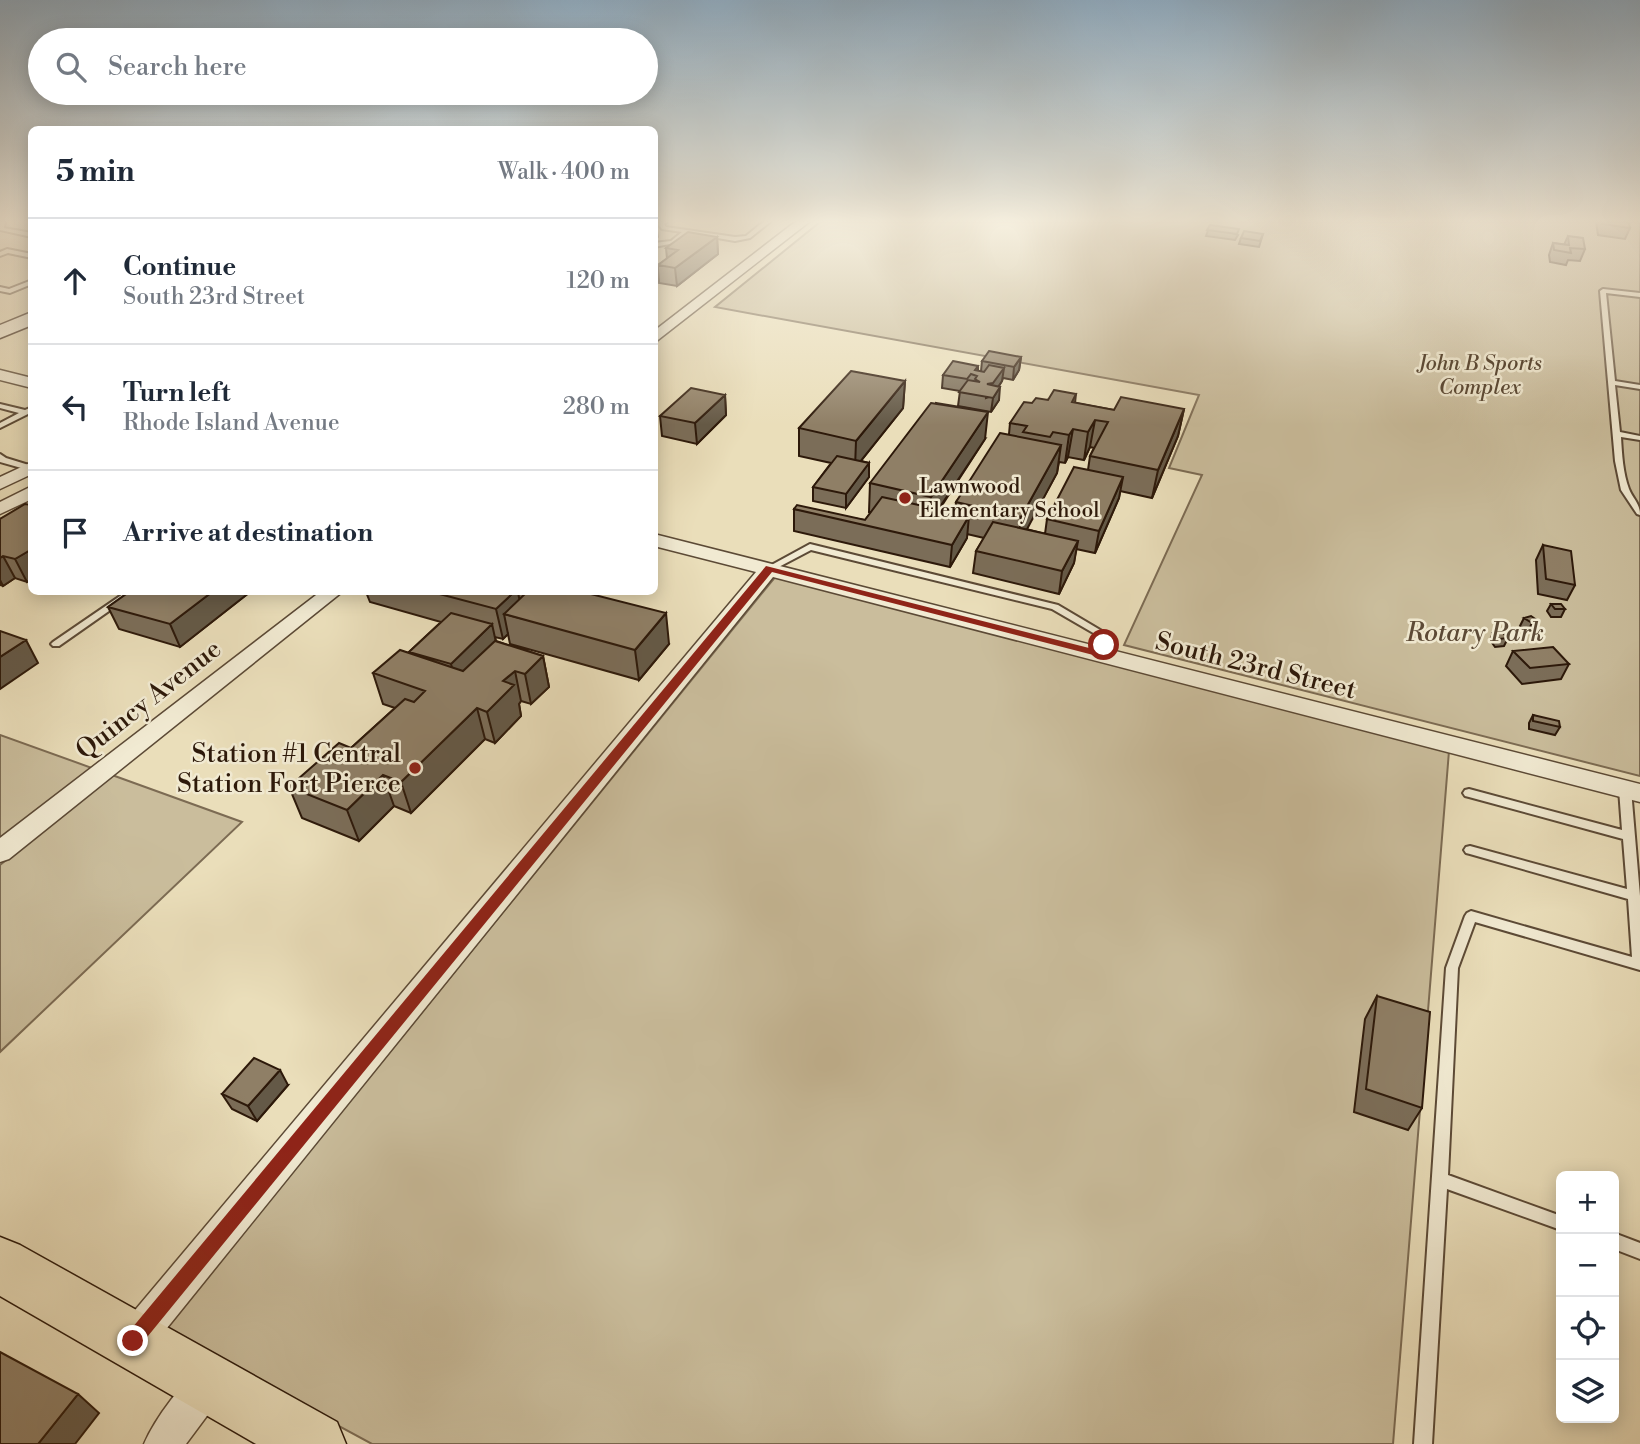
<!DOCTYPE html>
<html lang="en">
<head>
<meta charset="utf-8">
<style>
	body { margin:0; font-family:"Libre Bodoni",serif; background:#f2f2f3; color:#1f2937 }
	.controls { position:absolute; right:21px; bottom:21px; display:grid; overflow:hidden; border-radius:10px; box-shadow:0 4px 18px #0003 }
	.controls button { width:63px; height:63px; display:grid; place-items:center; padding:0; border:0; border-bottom:2px solid #e0e1e3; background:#fff; color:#1f2937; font:35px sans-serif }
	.stop { position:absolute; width:21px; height:21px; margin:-16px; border:5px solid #8f2418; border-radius:50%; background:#fff }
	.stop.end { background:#8f2418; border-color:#fff; box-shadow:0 2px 7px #0008 }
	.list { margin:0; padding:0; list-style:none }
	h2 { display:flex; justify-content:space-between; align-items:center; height:91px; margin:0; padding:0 28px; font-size:30px }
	h2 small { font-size:23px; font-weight:400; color:#747a83 }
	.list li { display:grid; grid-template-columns:46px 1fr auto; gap:21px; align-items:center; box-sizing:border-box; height:126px; padding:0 28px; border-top:2px solid #e0e1e3 }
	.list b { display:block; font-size:26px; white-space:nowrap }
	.list p { margin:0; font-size:23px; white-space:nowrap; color:#747a83 }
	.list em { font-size:23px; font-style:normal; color:#747a83 }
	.icon { flex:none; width:38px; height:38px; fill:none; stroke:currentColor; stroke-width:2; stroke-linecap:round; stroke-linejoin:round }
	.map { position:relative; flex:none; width:1640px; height:1444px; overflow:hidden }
	.search { position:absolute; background:#fff; box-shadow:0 4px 18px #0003; left:28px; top:28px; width:630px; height:77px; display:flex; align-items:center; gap:18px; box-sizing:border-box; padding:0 24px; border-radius:38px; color:#747a83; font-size:26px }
	.panel { position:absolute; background:#fff; box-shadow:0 4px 18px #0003; left:28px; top:126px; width:630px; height:469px; border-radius:10px }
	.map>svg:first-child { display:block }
</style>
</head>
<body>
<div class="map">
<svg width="1640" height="1444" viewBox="0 0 1640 1444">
	<rect width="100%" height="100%" fill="#eadeba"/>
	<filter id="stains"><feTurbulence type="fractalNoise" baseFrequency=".00286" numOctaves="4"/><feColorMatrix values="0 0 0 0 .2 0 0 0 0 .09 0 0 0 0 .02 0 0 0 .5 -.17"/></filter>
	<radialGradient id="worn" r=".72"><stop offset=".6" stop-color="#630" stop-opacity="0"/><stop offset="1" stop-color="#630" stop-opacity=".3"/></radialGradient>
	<path fill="#cabd9c" stroke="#7c6b53" stroke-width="2" d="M820,222h820v554l-516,-131 78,-170 -33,-7 30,-73 -484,-88z
		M776,576l673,175 -56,693h-1021l-209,-113z
		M0,735l92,33 -92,72z
		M112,775l130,47 -242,230v-187z"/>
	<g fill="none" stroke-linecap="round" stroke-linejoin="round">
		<defs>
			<path id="lane" d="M0,222h5l-1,6 28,5v4l-32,-7z
				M660,222h7l-3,2 2,3 69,10 11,-1 17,-14h7l-20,16 -15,3 -47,-8 -13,10 -21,4v-4l17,-2 11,-9 -20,-3 -4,-5z
				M7,249l25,5v4l-24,-5 -8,3v-4z
				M32,280v4l-22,9 -10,-2v-4l9,2z
				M1603,289l37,4v4l-34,-4 9,88 25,4v4l-25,-4 5,47 20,4v4l-19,-3c1,17 2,36 8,52 4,10 11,14 11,26l-3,-1 -16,-24 -6,-29 -15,-170z
				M0,404l25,6 7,-3v5l-32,16v-5l19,-10 -19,-5z
				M0,454l6,4 26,8v5l-32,-9z
				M810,544l248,61 54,32 -8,19h-6l-2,-2 6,-16 -50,-29 -241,-59 -38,20 -3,1 -4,-3z
				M126,592h10l-77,54h-6l-2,-2 2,-2z
				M1625,785l4,1 2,3 9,107v74l-165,-48 -17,46 -10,207 113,41v14l-114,-41 -15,255h-18l32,-476 19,-52 2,-3 4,-2 161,46 -4,-58 -158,-45 -4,-1 -2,-3 2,-3 4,-1 157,43 -4,-50 -154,-42 -4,-1 -2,-3 2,-3 4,-1 153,41 -3,-41 2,-3z
				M1614,1233l26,10v16l-26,-10z"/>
			<path id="street" d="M795,222h14l-155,121v-12z
				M0,370l32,8v10l-32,-8z
				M32,462v12l-32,15v-12z
				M32,486v13l-32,15v-12z
				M654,534l986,250v18l-867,-225 -627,777 -13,5 -13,-5 -5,-13 5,-13 636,-756 -102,-26z
				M320,592h22l-333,267 -9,3v-24z
				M208,1366l13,5 5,13 -5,13 -35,47h-42c10,-23 41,-69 64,-78z"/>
			<path id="secondary" d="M32,312v13l-32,13v-13z"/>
			<path id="primary" d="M0,1237l20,8 317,177 9,22h-90l-256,-148z"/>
		</defs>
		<use href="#lane" stroke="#5c4a36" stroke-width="4"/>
		<use href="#street" stroke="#5c4a36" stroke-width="3"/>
		<use href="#secondary" stroke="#2d190a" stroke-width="3"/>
		<use href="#primary" stroke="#2d190a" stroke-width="3"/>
		<use href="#lane" fill="#f1ead2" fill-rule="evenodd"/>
		<use href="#street" fill="#f1ead2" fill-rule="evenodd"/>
		<use href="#secondary" fill="#f1ead2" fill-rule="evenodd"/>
		<use href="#primary" fill="#eadeba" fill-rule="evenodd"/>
	</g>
	<path fill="#7b6d58" stroke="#2d190a" stroke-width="2" fill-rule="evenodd" d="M1596,222h6l28,6 -5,11 -27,-4z
		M1210,225l28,10 -3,5 -29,-4z
		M1263,234l-4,13 -20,-3 2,-6z
		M1568,236l17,13 -5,12 -12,-1 -2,5 -16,-3 -1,-7 4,-12 11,2z
		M717,237l1,17 -41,32 -18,-3v-2l-2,2 -3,-1v-17h4l9,-6 -1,-11z
		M1021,357l-2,13 -6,10 -10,-2 -1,3 -3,5v14l-8,12 -33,-6 2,-15 -18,-3 1,-13 35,-9v5h3l1,-10z
		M905,381l-2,27 -42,53 8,2v14l-23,31 -33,-7v-14l18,-24 -32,-7v-28z
		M1076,394l-1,9 39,7 70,-1 -6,27 -26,62 -32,-7 -1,7 -24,55 -19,-4 -2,14 -15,31 -86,-21 3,-22 8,-13 -17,-4v4l-17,29 -156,-36v-22l71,11 6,-8h-2l1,-29 115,-44 -46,71 16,3 1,-11 53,-68 1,-11 22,-20zM1090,447l4,1 -4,8 -2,14 -41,49 -2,15 -19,-5 31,-56 2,-11 6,1 3,-6 16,3z
		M725,395l1,20 -29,29 -35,-8 -2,-20z
		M32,505v74l-5,3 -12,-4 -12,8 -3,-1v-66z
		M1543,545l32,40 -8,15 -29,-6 -2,-34z
		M129,592h121l-70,55 -61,-18 -11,-22z
		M366,592h217l86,52 -30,36 -129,-36 -2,-10 -5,5 -8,-2 1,4 47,15 6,31 -18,17 -10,-3 -2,3 2,12 -26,27 -10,-4 -74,74 -17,-7 -35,35 -57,-23 -13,-31 62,-39 44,-40 -12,-4 -10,-31 37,-19 -1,-2 32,-30 -71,-20z
		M1551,604l14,5 -4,8h-10l-4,-6z
		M1524,618l14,3 -3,8 -7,2 -8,-5z
		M1493,633l15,5 -4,8 -9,1 -5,-7z
		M1513,651l56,13 -8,15 -39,5 -16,-18z
		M1533,715l27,12 -5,8 -26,-6v-6z
		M1377,996l45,112 -14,22 -54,-18 11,-93z
		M288,1085l-31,36 -25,-12 -10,-15z"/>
	<path fill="#645947" stroke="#2d190a" stroke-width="2" d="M657,231l1,6 -4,2v-6z
		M717,237l1,17 -41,32 -2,-18z
		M658,269l1,12 -2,2 -1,-12z
		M1021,357l-2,13 -6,10 1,-13z
		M1004,368l-2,13 -10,15 -6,2 1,-14z
		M905,381l-2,27 -48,60 1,-27z
		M1000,387l-1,13 -8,12 2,-14z
		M725,395l1,20 -29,29 -2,-21z
		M1184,409l-6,27 -26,62 6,-28z
		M988,412l-3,27 -57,86 3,-28z
		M1095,420l-5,27 -6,13 4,-28z
		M1073,429l-5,28 -3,6 4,-28z
		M1061,445l-4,28 -39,73 3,-29z
		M869,463v14l-23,31v-14z
		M1123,477l-4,21 -24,55 4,-22z
		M969,516l-2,22 -17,29 2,-22z
		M1078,541l-4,22 -15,31 3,-23z
		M32,549v30l-5,3 -12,-23z
		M3,556l12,22 -12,8 -3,-6v-22z
		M212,592h38l-70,55 -10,-23z
		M514,592h4l5,27 -19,-5 4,20 -5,5 -7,-30z
		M666,613l3,31 -30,36 -4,-30z
		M1538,621l-3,8 -7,2 4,-8z
		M492,624l5,23 -40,40 -6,-23z
		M26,640l12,23 -38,26v-32z
		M543,656l6,31 -18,17 -6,-30z
		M515,671l6,30 -2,3 2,12 -26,27 -8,-31 16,-31z
		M477,708l8,31 -74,74 -10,-31z
		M383,775l11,31 -35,35 -12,-31z
		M280,1070l8,15 -31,36 -9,-15z
		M78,1394l21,19 -24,31h-37z"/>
	<path fill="#8f7f66" stroke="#2d190a" stroke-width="2" d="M1602,222h27l1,6 -28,-4z
		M1210,225l29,4 -2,5 -30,-4z
		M1244,231l19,3 -3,7 -19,-3z
		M688,232l29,5 -42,31 -17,-3 20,-15 -12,-2z
		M1568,236l15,2 2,11 -15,-1 1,5 -17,-3 -1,-7 16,2z
		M654,265h4v4l-2,2 -2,-1z
		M989,351l32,6 -7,10 -32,-6z
		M953,361l25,5 -3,4 9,2 5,-7 15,3 -11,15 -6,1 13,3 -7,11 -34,-6 9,-12 12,2 -5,-3 2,-3 -6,-2 -4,5 -24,-4z
		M851,371l54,10 -49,60 -57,-13z
		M691,388l34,7 -30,28 -35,-7z
		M1054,390l22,4 -4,8 42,8 7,-13 63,12 -26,61 -68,-14 18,-34 -13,-2 -7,12 -15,-3 -4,6 -16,-3 -3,5 -27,-5 4,-6 -17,-3 14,-21 8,1 4,-5 12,2z
		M931,403l57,9 -57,85 -61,-14z
		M936,403l36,6 -36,-5z
		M1000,433l61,12 -40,72 -65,-15z
		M837,456l32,7 -23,31 -33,-7z
		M1074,467l49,10 -24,54 -52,-12z
		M882,497l87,19 -17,29 -158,-36 3,-4 68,15z
		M25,504l7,1v44l-17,10 -12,-3 -3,2v-39z
		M993,522l85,19 -16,30 -86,-20z
		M1543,545l28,6 4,34 -29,-6z
		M129,592h83l-42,32 -62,-17z
		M432,592h82l-18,17z
		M527,592h56l83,21 -31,37 -131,-36z
		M1551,604h10l4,5h-10z
		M451,613l41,11 -41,40 -42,-12z
		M1531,616l7,5 -6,2 -8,-5z
		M0,631l26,9 -26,17z
		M1502,632l6,6 -9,1 -6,-6z
		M495,641l48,15 -18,18 -10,-3 -12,10 11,4 -27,27 -10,-4 -76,74 -18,-7 -36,35 -58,-23 50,-44 12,5 54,-49 9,3 11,-11 -52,-18 27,-23 63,21z
		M1553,647l16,17 -39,4 -17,-17z
		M1533,715l26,6 1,6 -27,-6z
		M1377,996l53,16 -8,96 -56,-19z
		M254,1058l26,12 -32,36 -26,-12z
		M0,1352l78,42 -40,50h-38z"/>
	<linearGradient id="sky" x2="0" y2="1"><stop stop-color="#8faabe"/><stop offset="0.52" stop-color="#f6f0e0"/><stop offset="1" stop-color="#f6f0e0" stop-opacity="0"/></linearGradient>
	<rect width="1640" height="425" fill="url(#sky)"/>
	<path fill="#8f2418" d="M766,566l331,84 3,-8 9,3 -5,11 -3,1 -329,-85 -633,775 -6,3 -6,-3 -3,-6 3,-7z"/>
	<g fill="#8f2418" stroke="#f1ead2" stroke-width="2.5">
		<circle cx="905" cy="498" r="7"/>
		<circle cx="415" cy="768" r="7"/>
	</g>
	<g text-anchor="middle" stroke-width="5" stroke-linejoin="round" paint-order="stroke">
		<g font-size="21" font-style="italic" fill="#5c4a36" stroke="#f1ead2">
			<text x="1480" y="370">John B Sports<tspan x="1480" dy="24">Complex</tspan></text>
		</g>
		<g font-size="21" fill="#2d190a" stroke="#f1ead2" text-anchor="start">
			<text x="919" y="493">Lawnwood<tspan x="919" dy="24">Elementary School</tspan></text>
		</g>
		<g font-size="26" font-style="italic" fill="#5c4a36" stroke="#f1ead2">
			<text x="1475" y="641">Rotary Park</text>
		</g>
		<g font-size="26" fill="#2d190a" stroke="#f1ead2">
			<text transform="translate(1256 665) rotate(14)" y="9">South 23rd Street</text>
			<text transform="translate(148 699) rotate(-38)" y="9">Quincy Avenue</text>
		</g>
		<g font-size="26" fill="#2d190a" stroke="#f1ead2" text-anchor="end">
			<text x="401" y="762">Station #1 Central<tspan x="401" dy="30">Station Fort Pierce</tspan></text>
		</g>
	</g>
	<rect width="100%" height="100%" filter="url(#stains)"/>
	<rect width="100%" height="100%" fill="url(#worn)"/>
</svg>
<div class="controls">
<button>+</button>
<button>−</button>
<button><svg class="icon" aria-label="locate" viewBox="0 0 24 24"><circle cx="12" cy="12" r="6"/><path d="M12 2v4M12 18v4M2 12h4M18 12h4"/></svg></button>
<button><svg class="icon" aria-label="layers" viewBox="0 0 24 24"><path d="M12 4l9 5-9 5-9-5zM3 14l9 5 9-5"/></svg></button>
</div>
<div class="stop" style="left:1104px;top:645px"></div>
<div class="stop end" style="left:133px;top:1341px"></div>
<div class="search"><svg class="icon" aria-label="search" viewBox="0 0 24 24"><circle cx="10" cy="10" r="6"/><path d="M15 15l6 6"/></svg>Search here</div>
<section class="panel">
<h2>5 min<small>Walk · 400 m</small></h2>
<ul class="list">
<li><svg class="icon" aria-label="ahead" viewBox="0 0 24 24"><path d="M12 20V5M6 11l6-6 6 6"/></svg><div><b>Continue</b><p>South 23rd Street</p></div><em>120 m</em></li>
<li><svg class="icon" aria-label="left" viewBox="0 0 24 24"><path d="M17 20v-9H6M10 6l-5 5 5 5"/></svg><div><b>Turn left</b><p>Rhode Island Avenue</p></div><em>280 m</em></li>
<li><svg class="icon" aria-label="arrive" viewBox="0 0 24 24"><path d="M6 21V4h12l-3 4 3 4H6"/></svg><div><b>Arrive at destination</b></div></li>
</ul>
</section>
</div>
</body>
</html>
